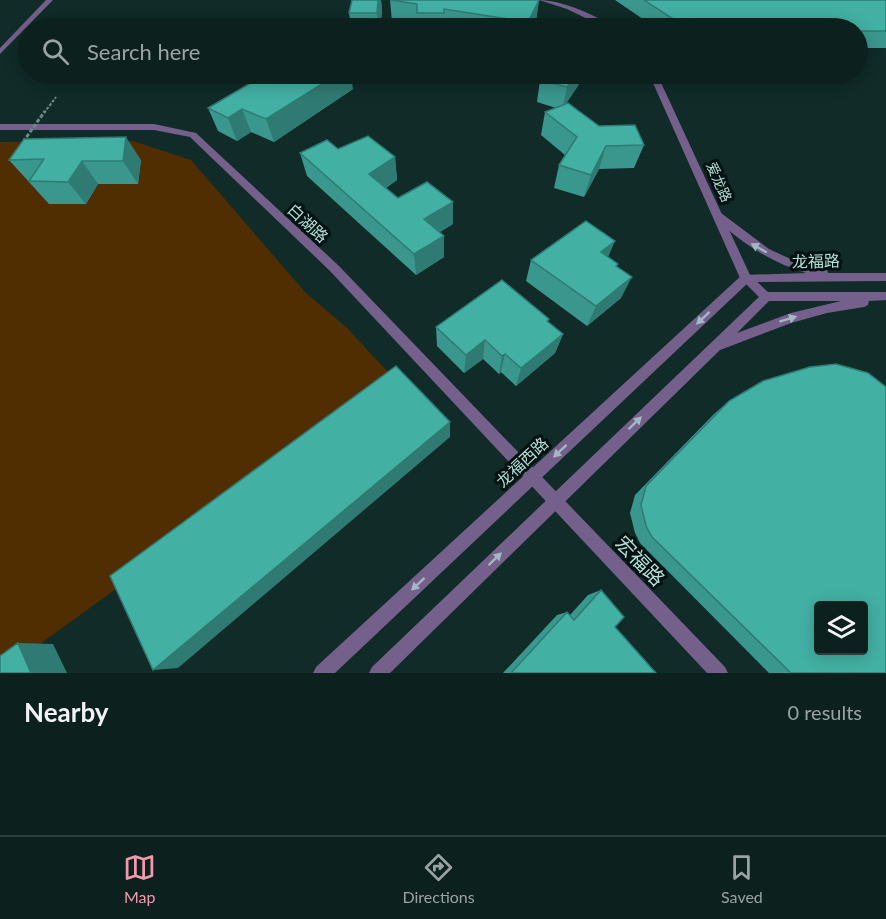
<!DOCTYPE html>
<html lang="en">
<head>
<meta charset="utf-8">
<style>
	body { margin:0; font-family:Lato,"Noto Sans SC",sans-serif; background:#152827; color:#f1f3f6 }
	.controls { position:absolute; right:18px; bottom:18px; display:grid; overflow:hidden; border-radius:6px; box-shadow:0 3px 15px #0003 }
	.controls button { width:54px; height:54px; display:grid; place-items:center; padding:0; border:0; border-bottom:2px solid #2c3e3c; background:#0c201e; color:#f1f3f6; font:30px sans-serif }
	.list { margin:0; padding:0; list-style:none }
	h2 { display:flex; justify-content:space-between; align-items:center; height:78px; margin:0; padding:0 24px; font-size:26px }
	h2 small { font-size:20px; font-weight:400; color:#9aa3a4 }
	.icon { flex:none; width:33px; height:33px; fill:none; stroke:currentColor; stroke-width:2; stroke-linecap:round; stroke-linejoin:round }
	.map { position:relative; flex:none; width:886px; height:673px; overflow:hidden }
	.search { position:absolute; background:#0c201e; box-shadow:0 3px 15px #0003; left:18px; right:18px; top:18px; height:66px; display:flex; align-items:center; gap:15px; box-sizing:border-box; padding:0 21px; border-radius:33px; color:#9aa3a4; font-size:22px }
	.sheet { height:162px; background:#0c201e }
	nav { display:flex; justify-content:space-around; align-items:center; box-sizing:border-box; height:84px; border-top:2px solid #2c3e3c; background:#0c201e; font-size:16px; color:#9aa3a4 }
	nav a { display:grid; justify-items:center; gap:3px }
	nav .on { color:#f29aad }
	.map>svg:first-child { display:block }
</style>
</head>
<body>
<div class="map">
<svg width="886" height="673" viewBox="0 0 886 673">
	<rect width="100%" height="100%" fill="#102b28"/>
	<path fill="#512e01" d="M133,141l58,19 114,132 42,36 52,56 -399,289v-531z"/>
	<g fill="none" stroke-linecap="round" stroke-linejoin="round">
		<path fill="#75608c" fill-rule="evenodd" d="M46,0h7l-53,54v-6z
			M539,0c22,0 58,15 75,28h-8l-39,-19z
			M649,74h8l93,201 20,19 2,3 -2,3h-8l-22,-22z
			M0,124h154l42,9 142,132 387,402 3,6h-21l-377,-402 -140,-134 -36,-7h-154z"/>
		<path fill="#75608c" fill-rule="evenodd" d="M717,210l52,39 28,13 30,8 1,3h58v8l-137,1 -414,391h-22l3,-6 426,-392 64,-2c-36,-11 -65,-30 -93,-57v-4z
			M766,292h120v8l-17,1 -1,4 -4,2 -37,6 -36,10 -71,27 -330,323h-21l3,-6 390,-373zM769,301h72l-50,12 -54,20z"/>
		<path stroke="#6a8b86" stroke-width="2" stroke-dasharray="3 1.5" stroke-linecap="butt" d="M44,113l12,-16"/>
		<path stroke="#6a8b86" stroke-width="3" stroke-dasharray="4 2" stroke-linecap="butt" d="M23,142l22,-31"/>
	</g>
	<path fill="#3a978d" d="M378,0h3l1,12 -2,16h-29l-2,-15z
		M390,0h149l-3,21 -3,7h-116v-2l-25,-4z
		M615,0h271v48h-28v-20h-202z
		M541,74h45l-21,30 34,22 45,19 -10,23 -35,1 -15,28 -30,-9 5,-23 6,-10 -24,-20 4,-23 11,-4 -19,-6 3,-22 4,-5z
		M353,89l-79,53 -23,-10 -14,9 -19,-10 -10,-23z
		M24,139l117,21 -3,24h-40l-12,20h-37l-40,-44z
		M338,149l57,8 2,23 -11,8 12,10 55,26 -13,8 4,25 -28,18 -109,-99 -7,-23z
		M608,258l9,9 4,31 -34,28 -61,-45 5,-21z
		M549,319l-1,3 15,12 -8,19 -39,33 -15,-14 -2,2 -16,-15 -19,14 -27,-27 -1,-19z
		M729,401l157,272h-117l-129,-130 -5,-10 -5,-20 5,-18 79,-81z
		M601,590l14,37 41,46h-153l54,-58 10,-3 3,3 18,-20z"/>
	<path fill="#2f7b73" d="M378,0h3l1,12 -2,16h-2l-1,-15z
		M539,0l-3,21 -3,7h-6l1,-6z
		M338,74h13l2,15 -79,53 -8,-23z
		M576,74h10l-24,36 5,-23z
		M242,109l9,23 -14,9 -9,-23z
		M126,137l15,23 -3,24 -15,-23z
		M606,146l-7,23 -15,28 7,-22z
		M395,157l2,23 -25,16 -3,-22z
		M82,161l16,23 -12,20 -18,-22z
		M453,202v22l-28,17 -1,-22z
		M444,236v21l-28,18 -2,-21z
		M615,241l-9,21 -5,-10z
		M632,277l-11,21 -34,28 9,-20z
		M563,334l-8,19 -39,33 5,-18z
		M485,340l-2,19 -19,14 2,-18z
		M505,354l-4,18 -2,2 3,-18z
		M450,422v15l-272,231 -25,2z
		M18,643l35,1 14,29h-36z"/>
	<path fill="#43b0a4" stroke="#2f7b73" stroke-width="1.5" fill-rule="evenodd" d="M352,0h26l-1,13h-28z
		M390,0h149l-11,22 -84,-13v4h-27v-9z
		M644,0h242v31h-28v-3h-171z
		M536,25l5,3h-7z
		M266,74h72l-72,45 -24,-10 -14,9 -20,-10z
		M545,74h31l-9,13 -27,-7z
		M568,103l31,23 36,-1 9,20 -38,1 -15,29 -32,-10 18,-28 -32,-25z
		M368,136l27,21 -26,17 29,24 29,-16 26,20 -29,17 20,17 -30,18 -114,-101 27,-13 11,9z
		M126,137l-3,24h-41l-14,21 -39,-1 15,-22 -35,1 15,-21z
		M586,221l29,20 -14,11 17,12 -2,2 16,11 -36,29 -65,-46z
		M502,280l47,39 -2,2 16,13 -42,34 -16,-14 -3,2 -17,-16 -19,15 -30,-28z
		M836,364l32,9 18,14v286h-95l-139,-136 -6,-11 -5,-21 5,-19 83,-85 34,-20 47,-14zM819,606h45v45h-45z
		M396,366l54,56 -297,248 -43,-94z
		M601,590l23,27 -9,10 41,46h-145l56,-61 7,8z
		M18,643l13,30h-31v-17z"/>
	<defs><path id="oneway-solid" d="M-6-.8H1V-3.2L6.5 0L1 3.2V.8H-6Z" transform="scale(1.5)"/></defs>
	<g fill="#a3b8c1">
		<use href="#oneway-solid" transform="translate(759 248) rotate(-150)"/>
		<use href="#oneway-solid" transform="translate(703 318) rotate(137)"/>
		<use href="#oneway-solid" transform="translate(788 319) rotate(-17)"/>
		<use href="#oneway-solid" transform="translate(635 423) rotate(-44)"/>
		<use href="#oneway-solid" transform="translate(560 451) rotate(137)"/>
		<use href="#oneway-solid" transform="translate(495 559) rotate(-44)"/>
		<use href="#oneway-solid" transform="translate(418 584) rotate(137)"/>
	</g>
	<g text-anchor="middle" stroke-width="6" stroke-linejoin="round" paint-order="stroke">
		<g font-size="14" fill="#b7ded8" stroke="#001310">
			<text transform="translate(719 182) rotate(66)" y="5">爱龙路</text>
		</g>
		<g font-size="16" fill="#b7ded8" stroke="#001310">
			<text transform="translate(308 223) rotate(43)" y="6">白湖路</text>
			<text transform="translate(816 261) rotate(-1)" y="6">龙福路</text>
			<text transform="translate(522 462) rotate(-43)" y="6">龙福西路</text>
		</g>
		<g font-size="20" fill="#b7ded8" stroke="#001310">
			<text transform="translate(640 561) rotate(46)" y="7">宏福路</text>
		</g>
	</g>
</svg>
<div class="controls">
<button><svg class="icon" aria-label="layers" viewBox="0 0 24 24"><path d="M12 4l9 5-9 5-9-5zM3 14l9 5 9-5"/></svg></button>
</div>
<div class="search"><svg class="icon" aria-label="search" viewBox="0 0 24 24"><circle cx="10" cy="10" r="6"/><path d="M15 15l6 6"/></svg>Search here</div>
</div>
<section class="sheet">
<h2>Nearby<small>0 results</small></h2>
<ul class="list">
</ul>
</section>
<nav>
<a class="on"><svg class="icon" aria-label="map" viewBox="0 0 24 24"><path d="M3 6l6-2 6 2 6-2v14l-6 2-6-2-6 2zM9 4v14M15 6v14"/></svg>Map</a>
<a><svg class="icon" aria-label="directions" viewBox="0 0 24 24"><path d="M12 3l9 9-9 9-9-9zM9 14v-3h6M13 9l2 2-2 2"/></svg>Directions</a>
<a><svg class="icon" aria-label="saved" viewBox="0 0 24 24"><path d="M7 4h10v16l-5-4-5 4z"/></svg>Saved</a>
</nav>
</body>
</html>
